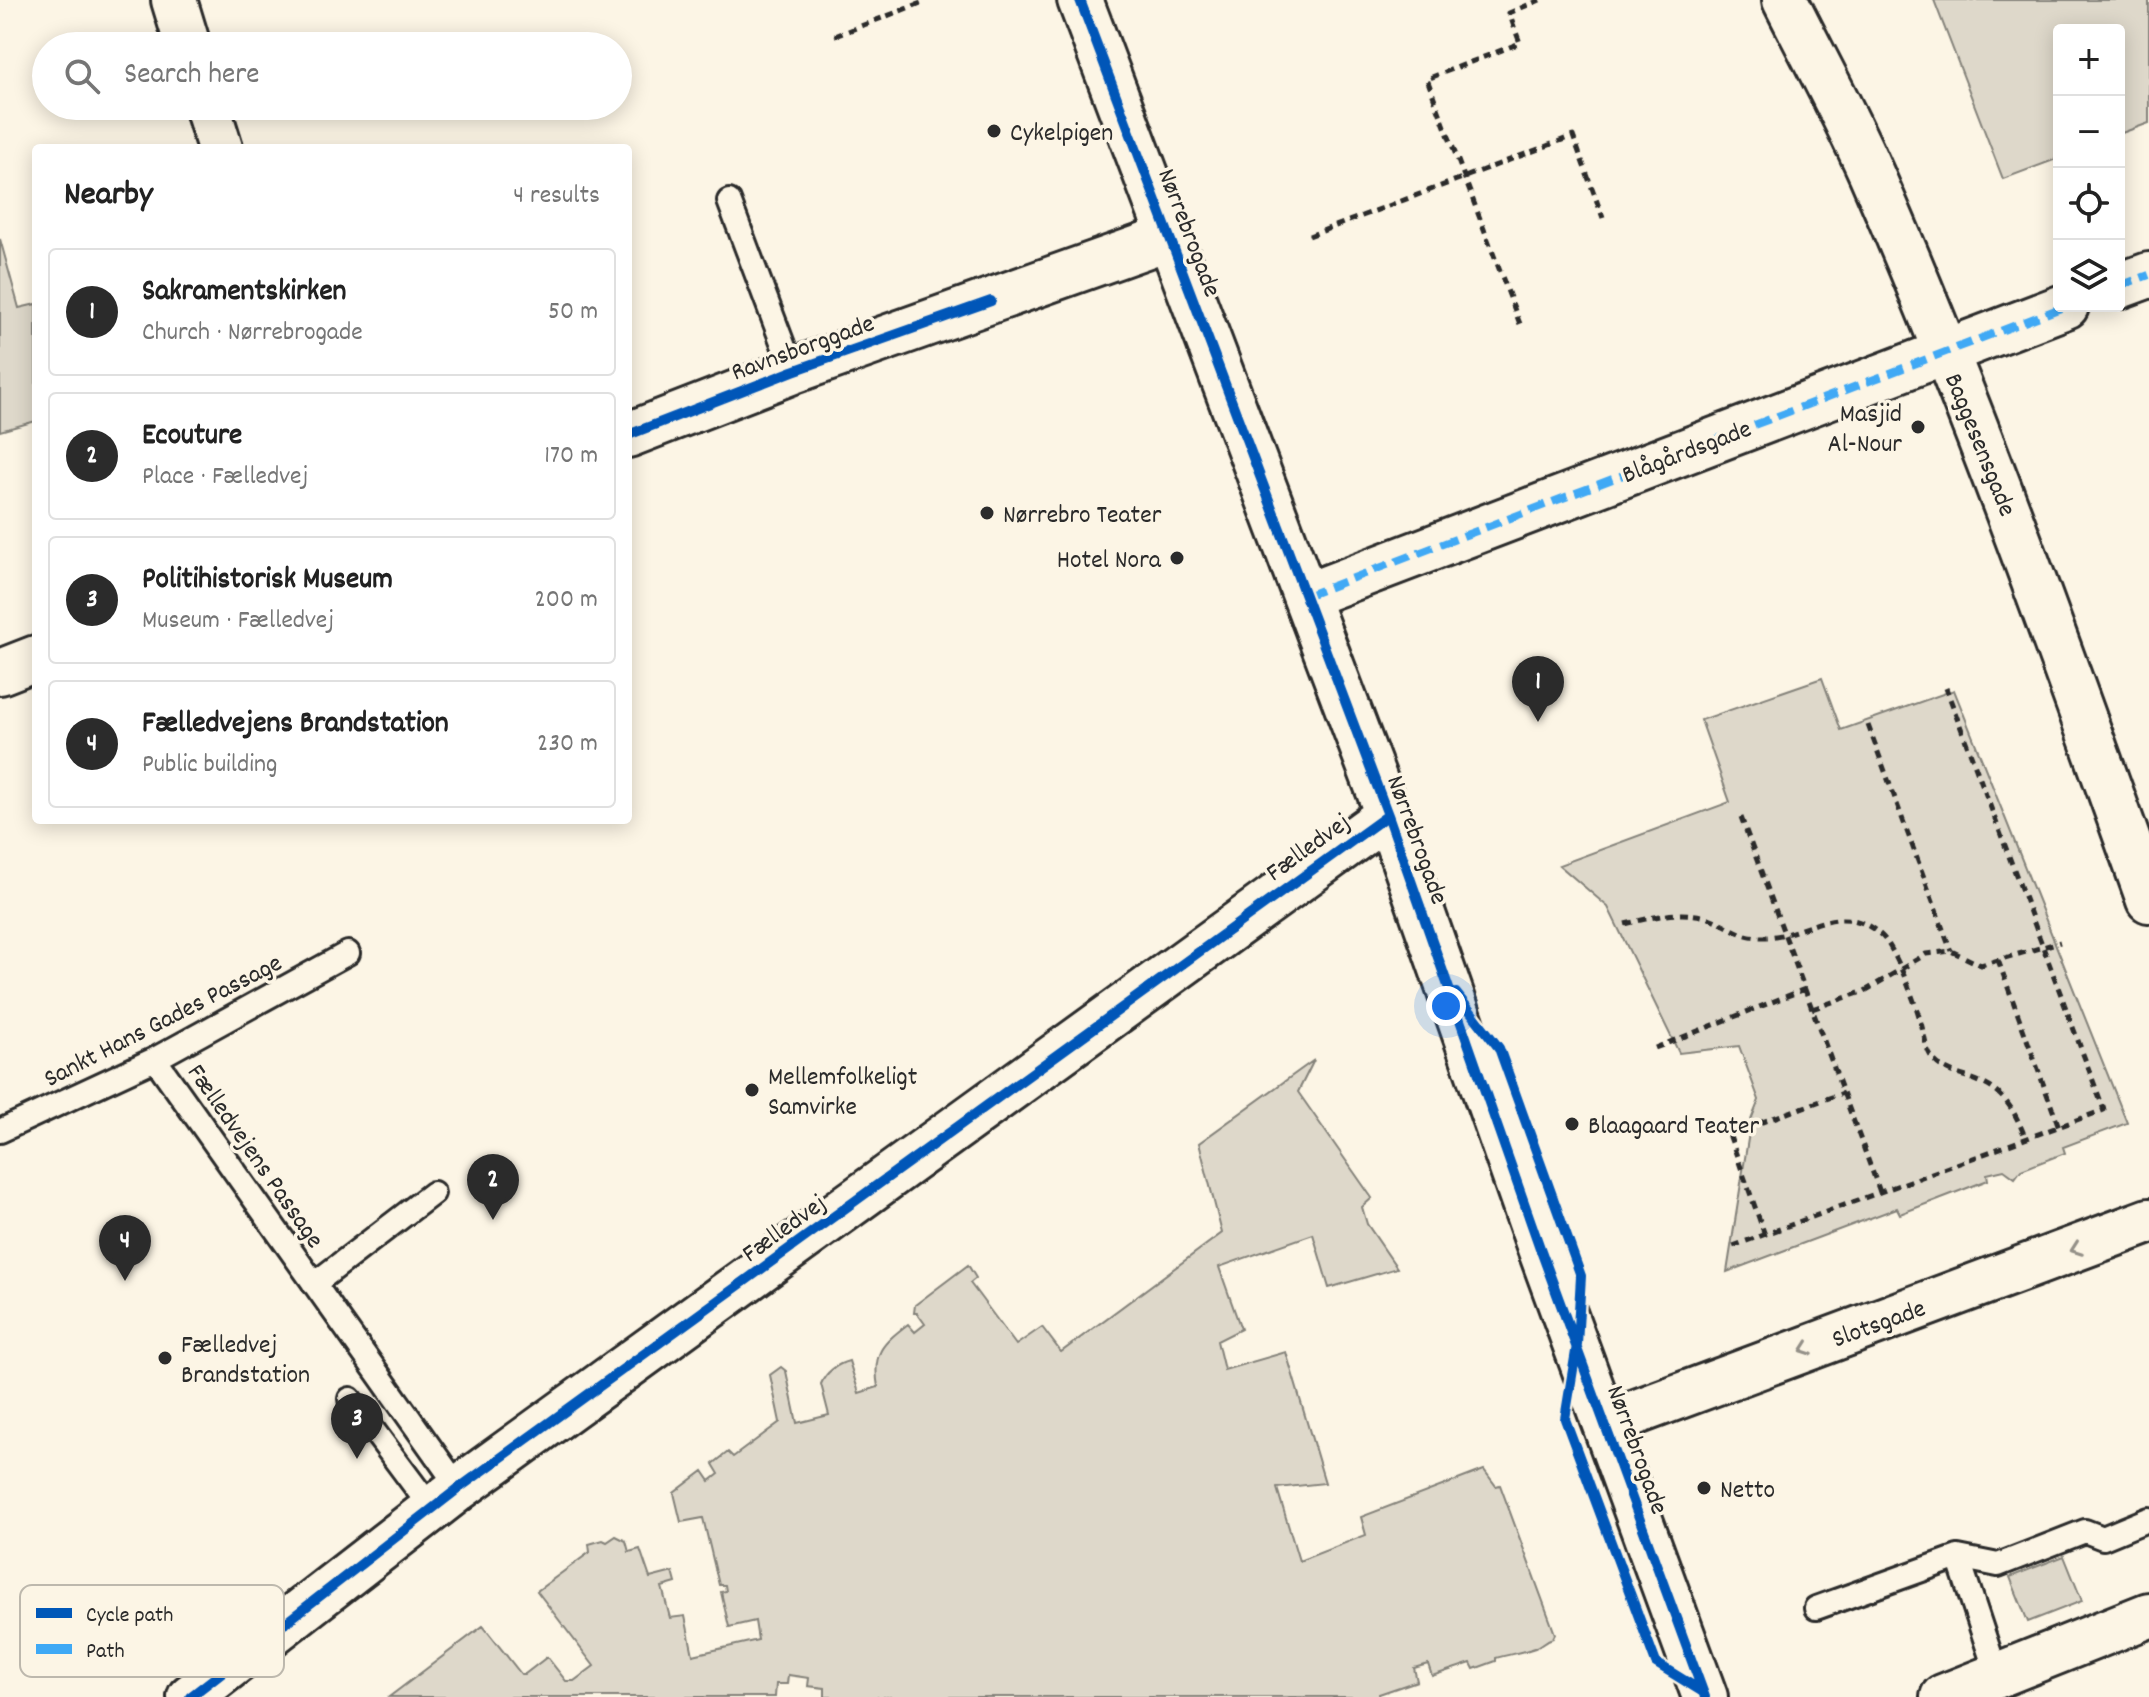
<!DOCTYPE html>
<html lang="en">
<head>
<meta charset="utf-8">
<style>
	body { margin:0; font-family:Dekko,sans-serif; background:#f6f6f6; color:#222 }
	.controls { position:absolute; right:24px; top:24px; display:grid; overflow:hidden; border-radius:8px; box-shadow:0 4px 20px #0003 }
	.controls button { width:72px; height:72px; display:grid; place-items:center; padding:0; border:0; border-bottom:2px solid #e0e0e0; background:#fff; color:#222; font:40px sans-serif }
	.you { position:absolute; left:1446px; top:1006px; width:28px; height:28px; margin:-20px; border:6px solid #fff; border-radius:50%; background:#1a73e8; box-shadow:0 0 0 12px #1a73e833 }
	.badge { display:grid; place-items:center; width:52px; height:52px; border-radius:50%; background:#2b2b2b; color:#fff; font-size:26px; font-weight:700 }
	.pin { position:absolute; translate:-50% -66px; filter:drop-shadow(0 2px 4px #0008) }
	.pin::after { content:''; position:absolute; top:42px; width:28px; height:24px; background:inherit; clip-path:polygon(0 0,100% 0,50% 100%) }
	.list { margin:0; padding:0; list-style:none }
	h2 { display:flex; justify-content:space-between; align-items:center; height:104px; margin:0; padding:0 32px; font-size:34px }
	h2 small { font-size:26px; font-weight:400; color:#767676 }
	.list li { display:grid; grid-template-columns:52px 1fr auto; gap:24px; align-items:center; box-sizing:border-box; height:128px; margin:0 16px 16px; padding:0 16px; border:2px solid #e0e0e0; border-radius:8px }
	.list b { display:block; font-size:30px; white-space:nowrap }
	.list p { margin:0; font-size:26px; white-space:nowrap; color:#767676 }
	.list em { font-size:26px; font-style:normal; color:#767676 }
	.icon { flex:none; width:44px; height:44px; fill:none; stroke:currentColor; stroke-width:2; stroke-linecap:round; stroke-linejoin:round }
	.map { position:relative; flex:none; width:2149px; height:1697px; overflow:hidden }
	.search { position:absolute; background:#fff; box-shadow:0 4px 20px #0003; left:32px; top:32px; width:600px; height:88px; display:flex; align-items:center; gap:20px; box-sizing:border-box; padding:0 28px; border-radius:44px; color:#767676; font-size:30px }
	.panel { position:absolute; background:#fff; box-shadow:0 4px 20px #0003; left:32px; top:144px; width:600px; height:680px; border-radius:8px }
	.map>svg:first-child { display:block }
</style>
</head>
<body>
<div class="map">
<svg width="2149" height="1697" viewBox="0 0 2149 1697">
	<rect width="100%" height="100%" fill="#fcf5e5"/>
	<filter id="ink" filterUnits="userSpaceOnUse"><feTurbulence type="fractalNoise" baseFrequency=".0125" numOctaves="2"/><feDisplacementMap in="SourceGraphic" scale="16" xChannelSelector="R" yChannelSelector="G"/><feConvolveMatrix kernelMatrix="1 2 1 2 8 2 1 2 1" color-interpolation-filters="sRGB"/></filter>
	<g filter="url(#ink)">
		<path fill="#ded8ca" stroke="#84827a" stroke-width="2" d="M1934,0h215v123l-30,11v-104h-60v128l-56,21z
			M0,239l19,69 17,-4v117l-36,10z
			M1822,678l19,52 113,-40 173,433 -64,24 2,6 -44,17 -6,8 -11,-8 -17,4 1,6 -88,34 -3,-6 -170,64 24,-152 8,-20 -20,-54 -60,7 -71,-146 -49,-42 171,-63 -29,-82z
			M1314,1060l-16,32 74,106 -10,9 5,17 30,44 -68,20 -16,-54 -94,33 22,62 -24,12 7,29 62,-18 39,131 -48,5 22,73 67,-26 -5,-18 123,-47 12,16 4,-1 55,149 -2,4c-8,2 -10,7 -18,10 -14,5 -26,6 -39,10v3l-22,8 -3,-6 -39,13 -4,-12 -14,4 3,13 -38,13v3h-554v-9l-17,-2 1,-8 -21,-3 -1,9h-11l-1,13h-386l94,-71 38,48h4l22,-17 19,24h8l20,-15 -57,-75 53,-39 -1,-8 14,-4 4,2 9,-6 10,5 3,11 11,-3 10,29 23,-6 3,11 -14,4 8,31 15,-2 8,39 65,-15 -3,-19 -26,6 -8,-35 5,-1 -1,-6h-6l-16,-67 -22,4 -7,-29 29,-22 7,10 9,-7 -6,-10 15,-12 5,5 47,-35 -10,-47 11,-8 5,4 11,52 32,-8 -8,-31c5,-12 16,-20 28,-23l10,32 19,-6c-6,-34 4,-43 30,-63l7,8 10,-8 -8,-11h-3l1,-8 53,-40 8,13 -6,5 46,62 26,-18 19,25 161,-119 -23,-90z
			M2064,1556l18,45 -54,21 -18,-45z"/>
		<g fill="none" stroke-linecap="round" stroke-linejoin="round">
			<defs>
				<path id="lane" d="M729,201l64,170
					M155,1059l304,429
					M0,1131l155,-72 193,-106
					M314,1284l119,-91
					M350,1399l82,110
					M1958,1557l39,118
					M1816,1608l142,-51 40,8 87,-34 18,7 46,-19"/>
				<path id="street" d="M174,0l14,46
					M1785,0c29,58 60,114 86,173 104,238 191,483 278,727
					M207,106l13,42
					M2119,286l30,-11
					M628,435l165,-64 377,-134
					M1306,596l760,-290
					M0,672l36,-14
					M1607,1423l542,-202
					M1943,1697l206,-82"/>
				<path id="secondary" d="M1080,0l308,815 152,433 165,449
					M190,1697l269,-209 929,-673"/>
			</defs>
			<use href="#lane" stroke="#2b2b2b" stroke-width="28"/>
			<use href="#street" stroke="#2b2b2b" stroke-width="50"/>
			<use href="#secondary" stroke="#2b2b2b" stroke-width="50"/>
			<path stroke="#2b2b2b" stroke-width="5" stroke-dasharray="8 6" stroke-linecap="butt" d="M835,36l91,-35
				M1309,236l264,-100 30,82
				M1520,324l-93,-245 93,-36 -11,-30 31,-13
				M1868,725l83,226
				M1741,817l139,375
				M1625,924c29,-7 55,-15 84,-6 20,7 28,18 51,19 45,2 78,-41 122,-1 14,13 37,75 41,95 3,12 3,19 10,28 12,15 33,16 49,24 25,11 34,32 44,56
				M1998,960l61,167
				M1812,1009l53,-18 61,-37 25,-3 30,14 79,-23
				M1655,1048l150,-59
				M1765,1235l-36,-101 114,-41
				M1733,1246l371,-136 -158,-422"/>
			<use href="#lane" stroke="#fcf5e5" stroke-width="22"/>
			<use href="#street" stroke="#fcf5e5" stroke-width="44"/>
			<use href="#secondary" stroke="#fcf5e5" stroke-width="44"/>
			<path stroke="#3fa9f5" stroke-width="8" stroke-dasharray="16 8" stroke-linecap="butt" d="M2119,286l30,-11
				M1306,596l760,-290"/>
			<defs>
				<path id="cycleway" d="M1080,0l308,815 152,433 165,449
					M628,435l165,-64 198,-70
					M1456,993l43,55 82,228 -4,69 -12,74 91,244 47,29
					M190,1697l269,-209 929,-673"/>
			</defs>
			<use href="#cycleway" stroke="#fcf5e5" stroke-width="15"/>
			<use href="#cycleway" stroke="#0057b8" stroke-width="10"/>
		</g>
		<defs><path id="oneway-chevron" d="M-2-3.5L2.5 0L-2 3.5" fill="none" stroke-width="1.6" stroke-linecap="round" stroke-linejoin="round" transform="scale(2)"/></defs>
		<g stroke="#949088">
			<use href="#oneway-chevron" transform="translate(2076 1249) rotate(160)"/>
			<use href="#oneway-chevron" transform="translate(1806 1349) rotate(160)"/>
		</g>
	</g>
	<g fill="#2b2b2b" stroke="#fcf5e5" stroke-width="3">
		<circle cx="994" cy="131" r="8"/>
		<circle cx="1918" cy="427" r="8"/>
		<circle cx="987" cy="513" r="8"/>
		<circle cx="1177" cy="558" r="8"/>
		<circle cx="752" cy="1090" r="8"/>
		<circle cx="1572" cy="1124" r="8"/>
		<circle cx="165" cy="1358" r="8"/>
		<circle cx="1704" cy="1488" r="8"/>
	</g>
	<g text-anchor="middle" stroke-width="7" stroke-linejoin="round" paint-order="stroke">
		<g font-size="26" fill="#2b2b2b" stroke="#fcf5e5" text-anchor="start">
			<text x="1010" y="140">Cykelpigen</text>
			<text x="1902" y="421" text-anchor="end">Masjid<tspan x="1902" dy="30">Al-Nour</tspan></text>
			<text x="1003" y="522">Nørrebro Teater</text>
			<text x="1161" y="567" text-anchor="end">Hotel Nora</text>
			<text x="768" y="1084">Mellemfolkeligt<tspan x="768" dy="30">Samvirke</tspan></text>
			<text x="1588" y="1133">Blaagaard Teater</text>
			<text x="181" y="1352">Fælledvej<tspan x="181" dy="30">Brandstation</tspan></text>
			<text x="1720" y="1497">Netto</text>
		</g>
		<g font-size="26" fill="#2b2b2b" stroke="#fcf5e5">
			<text transform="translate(1191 232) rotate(69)" y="9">Nørrebrogade</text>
			<text transform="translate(802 346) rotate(-20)" y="9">Ravnsborggade</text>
			<text transform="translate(1982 444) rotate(68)" y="9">Baggesensgade</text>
			<text transform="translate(1686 450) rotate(-21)" y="9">Blågårdsgade</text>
			<text transform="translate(1419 839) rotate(70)" y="9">Nørrebrogade</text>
			<text transform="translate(1307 846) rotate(-36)" y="9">Fælledvej</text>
			<text transform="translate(162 1019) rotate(-27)" y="9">Sankt Hans Gades Passage</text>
			<text transform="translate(257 1155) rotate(55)" y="9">Fælledvejens Passage</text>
			<text transform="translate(783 1227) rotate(-36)" y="9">Fælledvej</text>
			<text transform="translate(1878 1322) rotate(-20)" y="9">Slotsgade</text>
			<text transform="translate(1639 1449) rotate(70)" y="9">Nørrebrogade</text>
		</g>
	</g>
	<rect x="20" y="1585" width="264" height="92" rx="12" fill="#fcf5e5" stroke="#bdb8ad" stroke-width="2"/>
	<rect x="36" y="1608" width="36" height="10" fill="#0057b8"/>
	<rect x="36" y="1644" width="36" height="10" fill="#3fa9f5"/>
	<g font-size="22" fill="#2b2b2b">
		<text x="86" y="1621">Cycle path</text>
		<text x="86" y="1657">Path</text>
	</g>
</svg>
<div class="controls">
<button>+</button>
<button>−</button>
<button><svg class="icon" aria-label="locate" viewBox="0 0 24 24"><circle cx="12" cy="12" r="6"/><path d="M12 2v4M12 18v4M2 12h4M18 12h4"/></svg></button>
<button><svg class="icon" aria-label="layers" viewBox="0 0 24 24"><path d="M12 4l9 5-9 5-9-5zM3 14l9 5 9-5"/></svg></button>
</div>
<div class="you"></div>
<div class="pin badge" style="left:1538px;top:722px">1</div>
<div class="pin badge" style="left:493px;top:1220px">2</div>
<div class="pin badge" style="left:357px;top:1459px">3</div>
<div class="pin badge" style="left:125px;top:1281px">4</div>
<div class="search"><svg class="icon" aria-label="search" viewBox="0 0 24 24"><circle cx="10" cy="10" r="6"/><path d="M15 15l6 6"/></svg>Search here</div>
<section class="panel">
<h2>Nearby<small>4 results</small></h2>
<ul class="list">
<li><span class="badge">1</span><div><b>Sakramentskirken</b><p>Church · Nørrebrogade</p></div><em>50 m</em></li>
<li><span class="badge">2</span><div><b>Ecouture</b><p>Place · Fælledvej</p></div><em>170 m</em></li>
<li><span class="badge">3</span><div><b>Politihistorisk Museum</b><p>Museum · Fælledvej</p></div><em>200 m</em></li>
<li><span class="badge">4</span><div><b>Fælledvejens Brandstation</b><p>Public building</p></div><em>230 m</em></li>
</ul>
</section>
</div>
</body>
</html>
